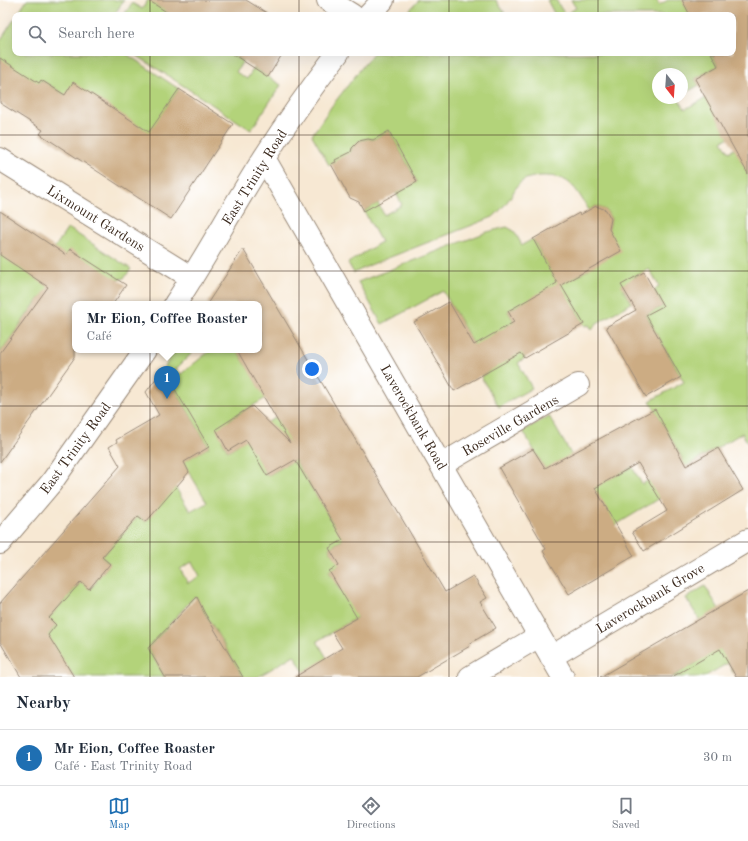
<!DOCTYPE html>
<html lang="en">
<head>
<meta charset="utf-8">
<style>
	body { margin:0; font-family:"Old Standard TT",serif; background:#f6f6f7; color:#1f2937 }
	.compass { position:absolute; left:652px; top:68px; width:36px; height:36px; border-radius:50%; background:#fff; box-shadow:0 4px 16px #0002; rotate:163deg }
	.you { position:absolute; left:312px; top:369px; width:14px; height:14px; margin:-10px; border:3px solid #fff; border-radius:50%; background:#1a73e8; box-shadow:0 0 0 6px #1a73e833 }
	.badge { display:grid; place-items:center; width:26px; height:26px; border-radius:50%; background:#1f6fb2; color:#fff; font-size:13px; font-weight:700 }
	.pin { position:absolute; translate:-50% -33px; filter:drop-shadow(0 1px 2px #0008) }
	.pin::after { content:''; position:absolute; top:21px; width:14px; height:12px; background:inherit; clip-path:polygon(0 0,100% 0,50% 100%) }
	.popup { position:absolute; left:72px; top:301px; width:190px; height:52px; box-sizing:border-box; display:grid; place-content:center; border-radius:8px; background:#fff; filter:drop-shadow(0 1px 3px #0005); font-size:13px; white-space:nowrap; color:#747a83 }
	.popup b { font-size:15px; color:#1f2937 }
	.popup::after { content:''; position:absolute; left:50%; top:100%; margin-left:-8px; border:8px solid transparent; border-top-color:#fff }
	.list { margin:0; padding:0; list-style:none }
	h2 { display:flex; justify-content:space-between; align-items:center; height:52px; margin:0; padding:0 16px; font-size:17px }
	h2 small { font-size:13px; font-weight:400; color:#747a83 }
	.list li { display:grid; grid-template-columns:26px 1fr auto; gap:12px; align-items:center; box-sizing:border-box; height:56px; padding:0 16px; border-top:1px solid #e0e1e3 }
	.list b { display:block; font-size:15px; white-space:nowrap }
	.list p { margin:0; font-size:13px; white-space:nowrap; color:#747a83 }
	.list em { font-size:13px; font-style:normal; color:#747a83 }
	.icon { flex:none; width:22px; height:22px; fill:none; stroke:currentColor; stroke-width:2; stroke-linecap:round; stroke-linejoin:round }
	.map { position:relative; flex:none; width:748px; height:677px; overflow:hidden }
	.search { position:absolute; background:#fff; box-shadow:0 4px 16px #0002; left:12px; right:12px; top:12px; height:44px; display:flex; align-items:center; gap:10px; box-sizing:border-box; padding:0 14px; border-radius:8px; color:#747a83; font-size:15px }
	.sheet { height:108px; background:#fff }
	nav { display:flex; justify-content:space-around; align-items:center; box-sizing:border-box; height:56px; border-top:1px solid #e0e1e3; background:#fff; font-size:11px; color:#747a83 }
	nav a { display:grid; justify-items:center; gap:2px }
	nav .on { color:#1f6fb2 }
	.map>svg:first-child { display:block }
</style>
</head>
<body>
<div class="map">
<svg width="748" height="677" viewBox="0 0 748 677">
	<rect width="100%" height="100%" fill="#fff"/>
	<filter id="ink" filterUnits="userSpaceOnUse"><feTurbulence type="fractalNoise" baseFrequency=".025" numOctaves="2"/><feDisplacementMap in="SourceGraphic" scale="8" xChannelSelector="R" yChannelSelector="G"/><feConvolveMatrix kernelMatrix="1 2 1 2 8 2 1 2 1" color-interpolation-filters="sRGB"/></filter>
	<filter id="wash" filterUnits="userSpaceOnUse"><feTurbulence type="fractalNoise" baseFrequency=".012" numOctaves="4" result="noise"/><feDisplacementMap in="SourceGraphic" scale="16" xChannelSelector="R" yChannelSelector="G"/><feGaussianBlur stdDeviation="0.9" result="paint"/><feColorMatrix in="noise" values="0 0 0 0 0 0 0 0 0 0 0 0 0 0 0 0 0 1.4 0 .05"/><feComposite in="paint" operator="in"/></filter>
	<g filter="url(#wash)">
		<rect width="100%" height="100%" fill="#f7e8d3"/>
		<path fill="#b3d37a" stroke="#777e4c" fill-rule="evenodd" d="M27,0h97l-10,15h-97z
			M148,0h1l23,15h-48l8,-12 10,6z
			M419,0h77l10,15h-101z
			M547,0h9l9,15 11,-7 -5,-8h86l2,5 9,-5h25l8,15h-146z
			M15,18v35h110l54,36 -22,33 -6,13 -86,-40 -24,-15 -7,10 -34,-32v-17z
			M133,53h98l12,8 -7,11 11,7 7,-11 27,17 -30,45z
			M373,53h338l8,15h-5l-19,11 4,6 -17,10v-21h-24v24h20l7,11 21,-11 41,29 -25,14 7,11 19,-11v303l-6,-11 -57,34 7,12 -93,56 -19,-6 -57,-98 26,-15 42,73 41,-22 10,17 41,-24 -33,-59 34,-19 -38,-67 17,-9 -9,-16 5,-4 -10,-17 -15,8 2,5 -13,7 8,14 -34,20 -5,7 -3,-5 -4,1 -11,-19 -12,6 -38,-11 -16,9 6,11 -8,4 19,32 -7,5 14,25 -33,19 -18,-30 8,-6 -46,-80 -61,33 -24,-42 129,-50 20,-5 7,4 8,14 11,-6 22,39 20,-1 14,-8 -5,-8 25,-32 2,-10 -5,-9 -10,-4 -7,4c-15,-24 -19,-35 -49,-34 -7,1 -15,2 -20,7 -4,3 -6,9 -9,13 -5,8 -11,15 -18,21l-123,48 -16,8 -6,-10 33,-21 -17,-31 14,-8 6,12 18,-10 -6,-12 21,-11 -28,-51 -16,9 -5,-1 -9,2 -7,7 -1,4 -22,13 -17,-30 19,-28z
			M68,228l63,41 -7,9 -79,24 -6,-4 -39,55v-98l55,-8z
			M176,350l18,1 -18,18 5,5 30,-24h26l12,20h2l3,4 -1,1 13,23 -29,17 -8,5 12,20 12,-6 -5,-9 2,-2 3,-6 4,6 3,-2 2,4 15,-8 13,21 41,-24 6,10 -74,45 4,7 28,-16 39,65 21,-12 2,3 30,-18 7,11 -65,39 5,8 22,-13 22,37 -23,13 4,7 66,-38 6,11 -22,13 14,25 -16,10 -5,-9 -7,4 -10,-15 -68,40 14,24 -16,10 -5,-7 -6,4 -10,-17 -36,22h-15l-48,-81 -47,52 17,29h-91l-9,-14 -22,14 -25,-24 16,-18 8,7 14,-17 -7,-7 32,-36 9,7 7,-8 -1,-1 14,-16 -8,-7 36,-41 8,6 4,-5 -26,-45 20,-12 2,4 3,3 5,-1c4,-4 2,-7 -1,-11l2,-1 35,57 17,-9 -24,-40 26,-15 -46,-78zM232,434l7,10 -11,7 -6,-11zM356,556l5,8 -8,5 6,9 -19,12 -11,-19zM192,562l8,14 -12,7 -8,-14z
			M705,586l25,41 17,38 -14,8 -5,-10 -24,14h-32l24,-14 14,-26 -24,-39z"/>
		<g id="blocks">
			<path fill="#ccac83" d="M148,0h98l24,15h-99z
				M682,0h66v174l-53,-95 23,-13 -7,-13h22v-38h-43z
				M231,53h52l-15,24z
				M0,58l39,25 2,-3 24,15 8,-13 76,50 30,-43 54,35 -62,95 -131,-85 3,-4 -43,-27z
				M389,131l28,51 -53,29 -5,-9 -9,-4 -19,-34 5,-2 -1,-2 16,-8 1,-4 7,-7 9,-2 5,1z
				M596,206l10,4 5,9 -2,10 12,22 -60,34 23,39 -59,34 -4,-5 -67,38 -40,-69 35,-20 25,43 40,-23 -6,-11 49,-28 -24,-44 46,-26 1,2z
				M0,211l66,44 4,-6 56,36 -13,19h-38v53l-75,105v-109l48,-66 -48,-32z
				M243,249l202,343 28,-16 14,22 -7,4 16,26 -27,16 1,2 -53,31h-122l47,-29 -10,-16 25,-14 -28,-47 10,-6 -10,-17 14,-8 -48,-80 -28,16 -21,-36 -18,11 -12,-22 36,-23 38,37 -53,-93h22v-46h-52z
				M644,272l19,34 -17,9 35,62 -35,20 -40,-70 30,-17 -15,-25z
				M163,369l46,78 -25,15 5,10 -43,50 -8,-6 -36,41 8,7 -21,25 -8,-7 -32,36 7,7 -8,10 26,42h-53l-21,-35v-39l120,-137 -11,-19 8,-5 -1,-2 43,-25 -13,-23z
				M655,409l31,57 32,-18 25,42 -99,61 -12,-19 35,-21 -29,-48 -43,25 39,68 -65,38 -26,-43 3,-2 -47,-81 34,-19 12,19z
				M748,591v86h-12l-16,-28 -48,28h-72z
				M197,597l7,15 39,65h-78l-17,-29z"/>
		</g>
	</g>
	<g filter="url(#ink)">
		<use href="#blocks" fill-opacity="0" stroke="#998978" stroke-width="1"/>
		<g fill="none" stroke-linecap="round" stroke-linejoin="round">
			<defs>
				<path id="minor" d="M328,0l24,15
					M369,15l14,-15
					M264,158l299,519
					M0,159l192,119
					M175,304c32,-48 58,-98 89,-146 23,-36 48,-71 74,-105
					M441,465l137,-80
					M0,543l51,-60 94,-133
					M551,657l197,-117
					M470,677l69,-41"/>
			</defs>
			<use href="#minor" stroke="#998978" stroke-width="24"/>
			<use href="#minor" stroke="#fff" stroke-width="22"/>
		</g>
	</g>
	<path fill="none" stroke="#3b2a1e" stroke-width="1" stroke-opacity="0.55" d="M150,0v15M299,0v15M449,0v15M598,0v15M150,53v624M299,53v624M449,53v624M598,53v624M0,135h748M0,271h748M0,406h748M0,542h748"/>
	<g text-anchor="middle" stroke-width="3" stroke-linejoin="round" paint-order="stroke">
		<g font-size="14" fill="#3b2a1e" stroke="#fff">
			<text transform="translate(254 177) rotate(-58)" y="5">East Trinity Road</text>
			<text transform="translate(96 218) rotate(32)" y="5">Lixmount Gardens</text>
			<text transform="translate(414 417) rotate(60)" y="5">Laverockbank Road</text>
			<text transform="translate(510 425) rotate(-30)" y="5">Roseville Gardens</text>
			<text transform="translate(75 448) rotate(-54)" y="5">East Trinity Road</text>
			<text transform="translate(650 598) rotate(-31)" y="5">Laverockbank Grove</text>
		</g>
	</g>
</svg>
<svg class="compass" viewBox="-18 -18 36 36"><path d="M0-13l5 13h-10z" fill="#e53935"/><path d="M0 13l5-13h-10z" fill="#747a83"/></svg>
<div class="you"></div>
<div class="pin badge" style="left:167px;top:399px">1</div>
<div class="popup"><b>Mr Eion, Coffee Roaster</b>Café</div>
<div class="search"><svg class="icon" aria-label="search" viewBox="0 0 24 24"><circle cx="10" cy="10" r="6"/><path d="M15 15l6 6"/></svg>Search here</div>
</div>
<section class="sheet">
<h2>Nearby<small></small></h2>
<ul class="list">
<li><span class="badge">1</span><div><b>Mr Eion, Coffee Roaster</b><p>Café · East Trinity Road</p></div><em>30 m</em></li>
</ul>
</section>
<nav>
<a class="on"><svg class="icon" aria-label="map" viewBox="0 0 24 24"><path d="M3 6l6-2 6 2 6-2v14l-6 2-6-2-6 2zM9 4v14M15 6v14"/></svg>Map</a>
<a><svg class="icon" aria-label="directions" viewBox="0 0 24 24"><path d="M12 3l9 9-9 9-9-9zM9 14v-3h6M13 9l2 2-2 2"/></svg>Directions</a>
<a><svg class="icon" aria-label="saved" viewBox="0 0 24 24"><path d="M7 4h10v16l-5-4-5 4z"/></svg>Saved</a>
</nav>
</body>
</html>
